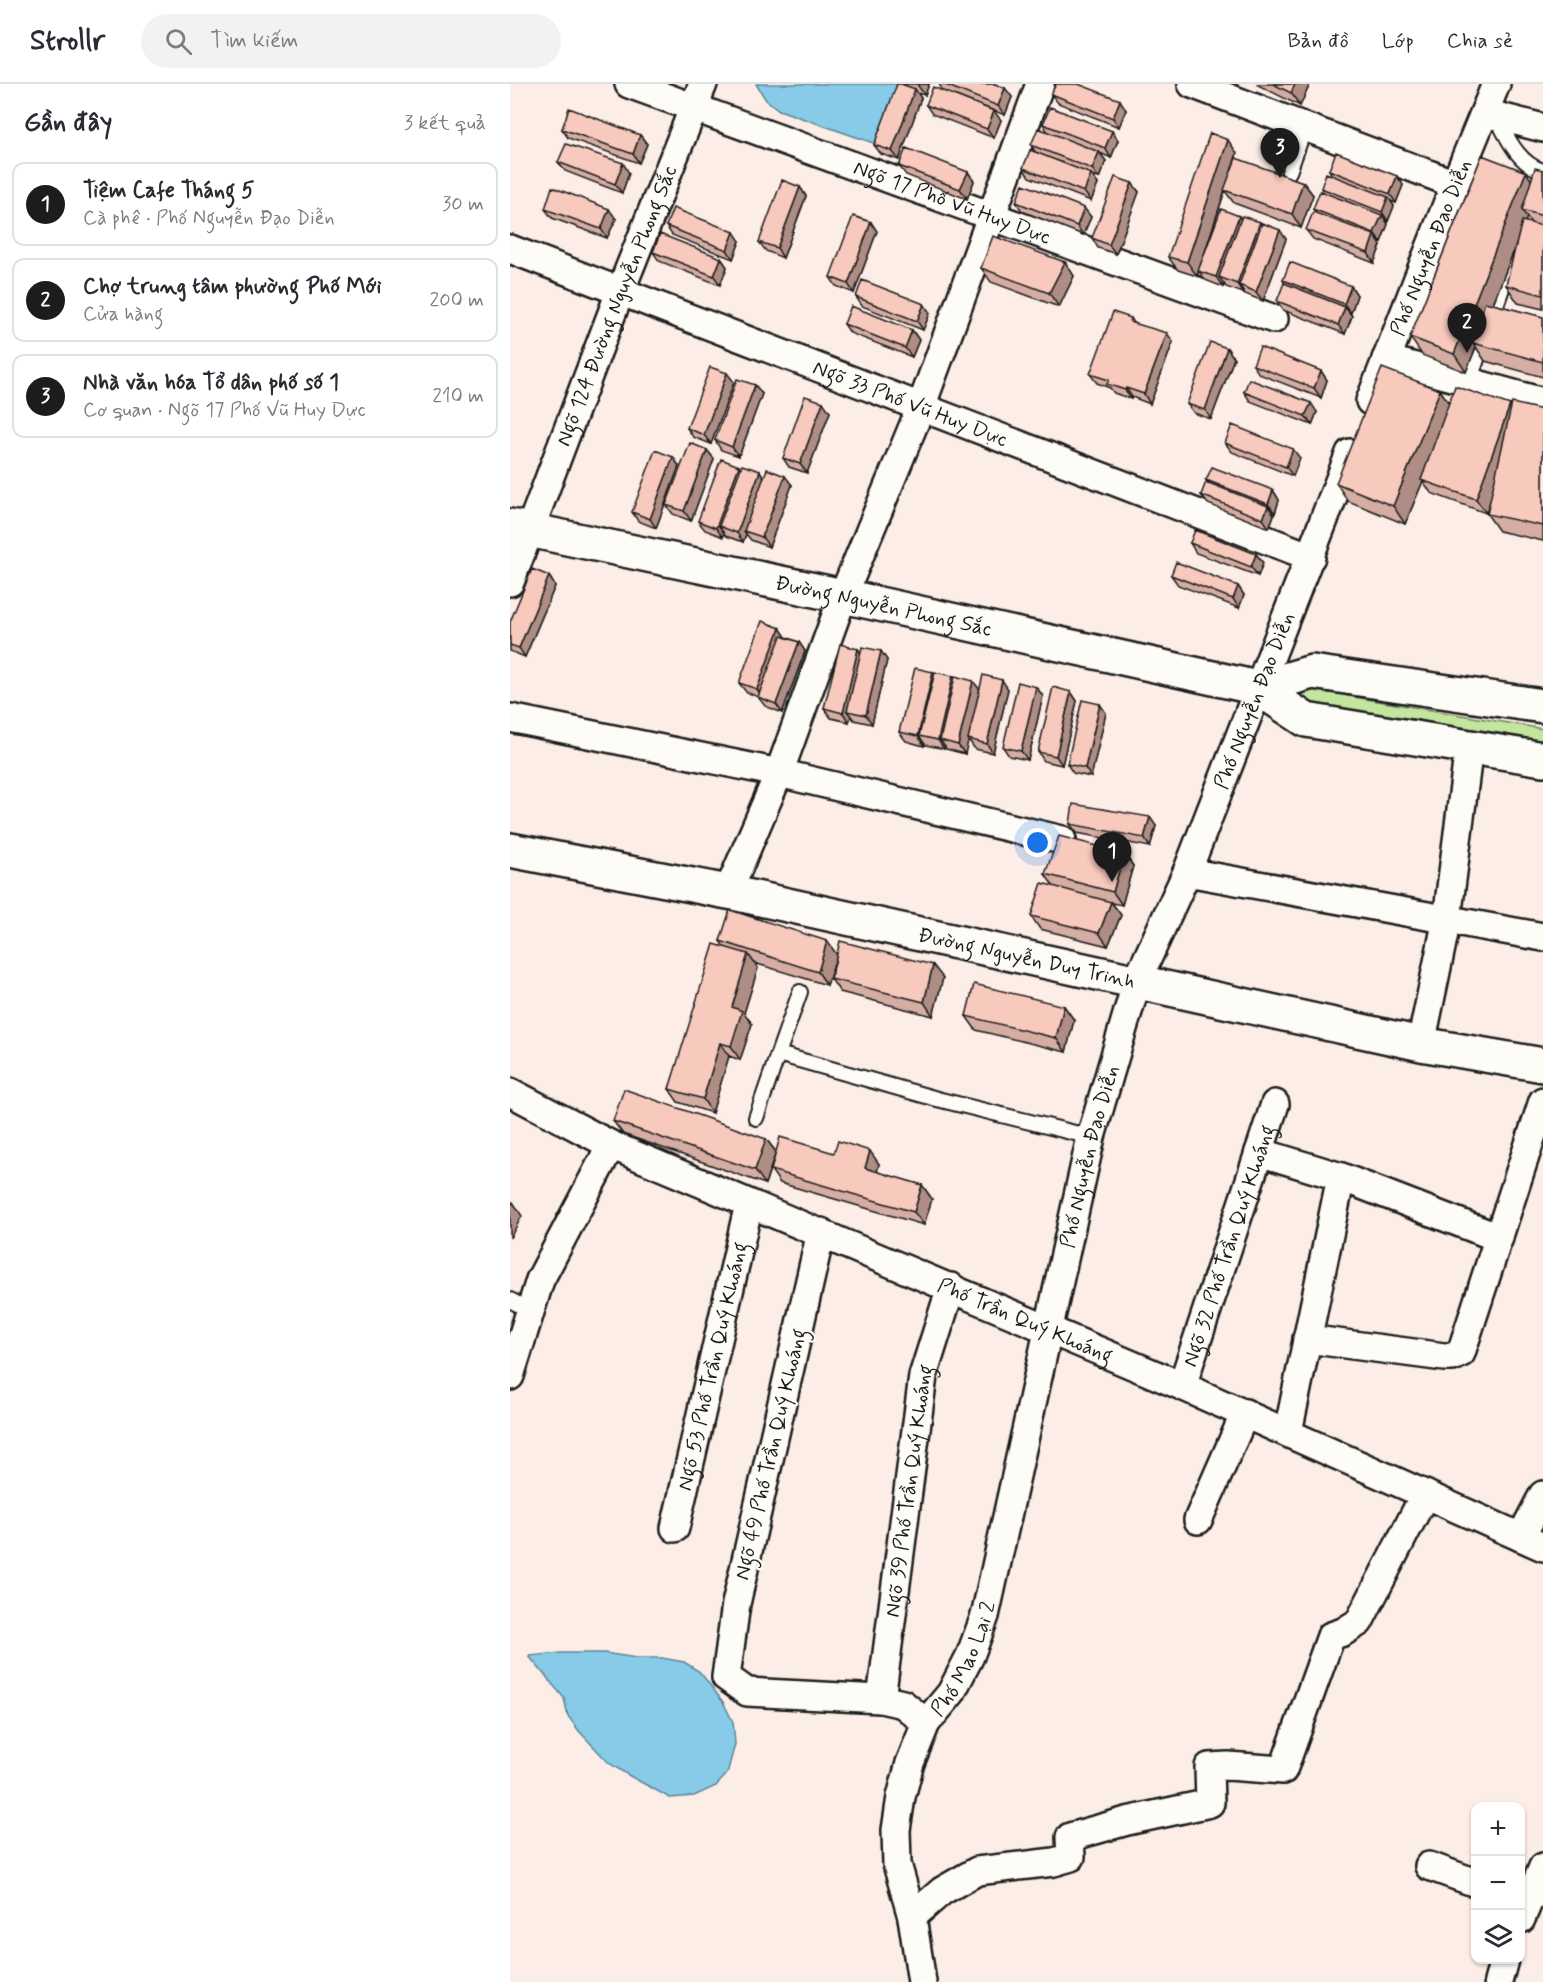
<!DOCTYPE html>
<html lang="vi">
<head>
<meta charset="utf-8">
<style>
	body { margin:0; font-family:Mynerve,sans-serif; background:#f2f2f3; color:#2b2b33 }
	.controls { position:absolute; right:18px; bottom:18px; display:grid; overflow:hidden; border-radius:12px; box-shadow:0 2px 4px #0004 }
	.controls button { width:54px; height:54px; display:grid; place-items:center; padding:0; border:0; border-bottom:2px solid #e1e1e2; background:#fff; color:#2b2b33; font:30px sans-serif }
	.you { position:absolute; left:528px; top:759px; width:21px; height:21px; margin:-15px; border:4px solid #fff; border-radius:50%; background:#1a73e8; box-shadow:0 0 0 9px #1a73e833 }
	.badge { display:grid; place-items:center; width:39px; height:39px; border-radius:50%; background:#1c1c1c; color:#fff; font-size:20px; font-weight:700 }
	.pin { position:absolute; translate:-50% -50px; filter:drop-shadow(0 2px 3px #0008) }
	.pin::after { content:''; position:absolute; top:32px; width:21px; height:18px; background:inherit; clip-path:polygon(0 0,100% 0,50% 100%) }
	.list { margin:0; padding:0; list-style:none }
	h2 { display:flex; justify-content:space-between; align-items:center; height:78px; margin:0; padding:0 24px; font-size:26px }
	h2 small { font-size:20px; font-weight:400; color:#7c7c81 }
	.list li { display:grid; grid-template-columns:39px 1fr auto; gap:18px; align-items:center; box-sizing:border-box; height:84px; margin:0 12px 12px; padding:0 12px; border:2px solid #e1e1e2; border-radius:12px }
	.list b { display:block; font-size:22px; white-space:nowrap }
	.list p { margin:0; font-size:20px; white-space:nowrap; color:#7c7c81 }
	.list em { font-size:20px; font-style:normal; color:#7c7c81 }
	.icon { flex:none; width:33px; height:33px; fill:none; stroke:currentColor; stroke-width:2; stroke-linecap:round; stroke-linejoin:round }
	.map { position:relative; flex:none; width:1033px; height:1898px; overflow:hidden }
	header { display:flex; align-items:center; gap:36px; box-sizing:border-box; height:84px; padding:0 30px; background:#fff; border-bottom:2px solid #e1e1e2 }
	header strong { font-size:28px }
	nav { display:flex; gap:33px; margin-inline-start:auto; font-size:21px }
	.search { width:420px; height:54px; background:#f2f2f3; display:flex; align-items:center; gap:15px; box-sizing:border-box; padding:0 21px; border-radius:33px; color:#7c7c81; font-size:22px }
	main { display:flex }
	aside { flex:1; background:#fff }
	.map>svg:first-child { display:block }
</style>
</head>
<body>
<header>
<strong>Strollr</strong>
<div class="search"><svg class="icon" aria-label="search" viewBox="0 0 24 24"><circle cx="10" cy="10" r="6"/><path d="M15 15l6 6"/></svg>Tìm kiếm</div>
<nav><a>Bản đồ</a><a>Lớp</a><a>Chia sẻ</a></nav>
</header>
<main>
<aside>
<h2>Gần đây<small>3 kết quả</small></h2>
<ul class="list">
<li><span class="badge">1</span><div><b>Tiệm Cafe Tháng 5</b><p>Cà phê · Phố Nguyễn Đạo Diễn</p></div><em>30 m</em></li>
<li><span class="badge">2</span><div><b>Chợ trung tâm phường Phố Mới</b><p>Cửa hàng</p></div><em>200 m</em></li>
<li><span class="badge">3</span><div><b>Nhà văn hóa Tổ dân phố số 1</b><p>Cơ quan · Ngõ 17 Phố Vũ Huy Dực</p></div><em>210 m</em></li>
</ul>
</aside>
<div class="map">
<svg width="1033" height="1898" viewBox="0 0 1033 1898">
	<rect width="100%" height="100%" fill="#fcede6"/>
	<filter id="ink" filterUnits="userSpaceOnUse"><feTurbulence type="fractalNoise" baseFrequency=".0167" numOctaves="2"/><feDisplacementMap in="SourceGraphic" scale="12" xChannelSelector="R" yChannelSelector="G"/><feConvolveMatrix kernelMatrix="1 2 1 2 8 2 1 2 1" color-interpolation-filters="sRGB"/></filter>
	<g filter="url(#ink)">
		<path fill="#c3e69f" stroke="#70815e" stroke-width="1.5" d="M797,605l236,40v18l-236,-40c-3,-7 -6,-12 0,-18z"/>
		<path fill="#87cbe8" stroke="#5c8596" stroke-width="1.5" d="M246,0h144l-21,61 -100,-35 -13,-10z
			M51,1569h43l33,5h25l22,4 16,10 23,30 10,20 2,22 -8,30 -11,12 -22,10 -24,2 -42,-23 -19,-12 -30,-32 -11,-15 -4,-18 -35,-42z"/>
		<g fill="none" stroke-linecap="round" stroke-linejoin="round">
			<defs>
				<path id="service" d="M986,32c11,21 22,48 47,55
					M779,88l16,-45
					M959,298l74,-210
					M268,970l22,-62
					M246,1034l22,-64 159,45 154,38
					M0,1216l21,11"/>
				<g id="minor">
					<path id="s1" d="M119,0l645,235"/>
					<path d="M682,0l263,100"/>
					<path d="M975,29l58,15"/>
					<path id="s2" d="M0,165l801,308"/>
					<path d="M876,275l157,43"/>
					<path id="s3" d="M860,317l85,-217 41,-100"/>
					<path id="s4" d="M0,498l110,-290 83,-208"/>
					<path d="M0,634l269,55 283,67"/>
					<path d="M677,788l356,65"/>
					<path d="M218,808l51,-119 64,-177 78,-189 119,-323"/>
					<path d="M911,960l26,-125 22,-172"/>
					<path id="s5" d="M0,1008l101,53 571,241 361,161"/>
					<path d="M749,1068l82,25 158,61"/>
					<path d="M311,1148l-85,372 -10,73 21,15 134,7 22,5 23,19"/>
					<path d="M797,1255l137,18h9l8,-4 82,-252"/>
					<path d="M0,1292l30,-96 71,-135"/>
					<path id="s6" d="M672,1302l93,-282"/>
					<path d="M778,1348l53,-255"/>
					<path d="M688,1436l47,-107"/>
					<path id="s7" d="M165,1444l74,-324"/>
					<path d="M1011,1453l22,-42"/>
					<path id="s8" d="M371,1615l42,-323 28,-89"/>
					<path d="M919,1782l47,17"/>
					<path d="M402,1833l30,-26 35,-20 77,-9 17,-5 -1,-20 57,-16 83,-18 -1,-36 19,-1 55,4 48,-134 12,-4 16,-10 66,-128"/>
					<path d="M1011,1835l22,-52"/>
					<path id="s9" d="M412,1898l-10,-65 -15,-53 -1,-34 5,-33 9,-34 16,-40 25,-30 19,-37 15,-40 106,-479 46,-156 50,-109 163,-419"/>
					<path d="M988,1898l6,-22"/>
				</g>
				<g id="tertiary">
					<path id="s10" d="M0,766l218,42 693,152 122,21"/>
				</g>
				<g id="secondary">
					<path id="s11" d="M0,442l333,70 415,92 48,32 237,39"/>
					<path d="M748,604l54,-16 231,34"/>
				</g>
			</defs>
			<use href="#service" stroke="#1c1c1c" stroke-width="18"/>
			<use href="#minor" stroke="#1c1c1c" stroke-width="32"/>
			<use href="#tertiary" stroke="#1c1c1c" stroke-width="38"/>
			<use href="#secondary" stroke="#1c1c1c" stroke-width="38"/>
			<use href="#service" stroke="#fdfcf7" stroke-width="14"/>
			<use href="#minor" stroke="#fdfcf7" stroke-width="27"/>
			<use href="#tertiary" stroke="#fdfcf7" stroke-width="33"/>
			<use href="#secondary" stroke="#fdfcf7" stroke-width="33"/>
		</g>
		<path fill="#d5ada3" stroke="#1c1c1c" stroke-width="1.5" fill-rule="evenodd" d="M394,0h25l-4,11 -8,-2 4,5 -22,62 -18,-6 -7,-9 30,-60z
			M429,0h56l10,4 7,9 -7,18 -62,-24z
			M746,0h54l-10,22z
			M541,10l75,16 -7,17 -61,-24z
			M416,21l75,15 -7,18 -62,-24z
			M533,40l69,7 6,9 -7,18 -11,-5 6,8 -7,17 -7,-2 6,8 -7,17 -62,-24 -6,-9 13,-15 -5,-8 17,-13z
			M52,45l78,6 7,9 -8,19 -71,-25z
			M727,69l-2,8 68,21 10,13 -12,33 -67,-25 -9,-12 -26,78 40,-53 2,3 19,3 2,3 24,14 -23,62 -18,-7 -1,-2 -1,1 -17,-6 -2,-3 -1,3 -18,-7 -6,-9 -2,5 -19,-6 -10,-13z
			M48,78l71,11 -7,20 -57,-22z
			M389,82l69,6 6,9 -7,18 -61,-24z
			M819,86l74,15 -7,18 -5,-2 3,5 -6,15 -3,-1 3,4 -7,18 -3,-1 3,4 -7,18 -61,-24 -7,-9 10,-17 -3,-4 11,-16 -3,-5 11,-13z
			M1033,86v139l-25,-6 -12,-18 10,-40 -23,59 50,13v60l-58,-16 -9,-14 -10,25 -44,-17 -12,-18 121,-156zM1017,133l4,6 -6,-1z
			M622,99l7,9 -23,62 -18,-6 -6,-10z
			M290,103l6,9 -23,62 -17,-7 -7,-9z
			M506,118l68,6 7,9 -8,18 -61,-24z
			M35,125l71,10 -9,19 -55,-20z
			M156,142l74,15 -7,18 -61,-24z
			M367,147l-23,62 -18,-7 -6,-9z
			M143,168l68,6 6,9 -7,18 -61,-24z
			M555,178l9,14 -15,31 -68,-25 -10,-14z
			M773,196l68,6 6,9 -6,18 -2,-1 3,4 -7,18 -62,-24 -6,-9 8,-17z
			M346,213l68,7 6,9 -7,17 -61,-24z
			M621,234l3,5 39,19 -23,62 -18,-7 -1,2 -17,-6 -4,-5 -13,-5 -7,-9z
			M334,240l68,6 7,10 -7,17 -62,-24z
			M717,264l7,10 -23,61 -17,-6 -7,-9z
			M743,281l68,6 6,9 -6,18 -62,-24z
			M224,298l-23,62 -18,-7 -6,-9z
			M245,301l7,9 -23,62 -18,-6 -6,-10z
			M930,306l9,13 61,2 1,2 32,3v131l-44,-10 -12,-17 2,-10 -3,9 -55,-20 -8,-12 -18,43 -57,-23 -12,-18z
			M734,308l73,20 -5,13 -62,-24z
			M320,328l-23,61 -18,-6 -6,-9z
			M715,359l75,15 -7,18 -61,-24z
			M197,366l7,9 -23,62 -18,-7 -7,-9z
			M163,373l6,9 -23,62 -18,-7 -6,-9z
			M231,384l23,10 28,7 -23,62 -18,-7 -5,-6 -3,8 -17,-6 -2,-3 -1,4 -18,-7 -7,-9z
			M696,396l67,10 6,10 -4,13 -3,-1 2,3 -5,13 -61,-24 -7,-9 8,-12z
			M680,459l66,11 7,9 -5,13 -62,-23z
			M661,491l67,11 6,9 -5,13 -61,-23z
			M39,492l6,10 -30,71 -15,-6v-29z
			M270,544l6,9 13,5 6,9 -23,62 -17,-7 -7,-9 -12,-5 -7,-9z
			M348,565l3,4 26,7 -15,64 -18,-4 -3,-4 -2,6 -18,-4 -7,-10z
			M424,590l19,2 1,2 11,76 -19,-5 -1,-2 -1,2 -18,-4 -1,-1 -1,2 -18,-5 -7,-9z
			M526,603l7,9 -15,64 -19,-4 -6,-9z
			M498,605l-15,64 -18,-4 -7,-10z
			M561,608l6,9 -15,64 -18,-4 -6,-9z
			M596,629l-15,64 -18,-4 -6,-9z
			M560,740l86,2 -6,21 -73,-14z
			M614,769l9,13 -11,39 -10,-2 9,12 -13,31 -68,-17 -9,-13 23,-29 -9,-13z
			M210,857l117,14 -10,30 -73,-22 4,5 -14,45 8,11 -12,36 -11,-4 -17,57 -34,-11 -9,-13 55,-142z
			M433,894l-10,38 -93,-24 -9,-13z
			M554,922l10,14 -8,32 -90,-22 -10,-14z
			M103,1037l153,18 10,13 -11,32 -142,-50z
			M324,1069l45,11 -2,8 45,13 10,14 -8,26 -144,-42 -9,-13z"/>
		<path fill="#ae8d84" stroke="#1c1c1c" stroke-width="1.5" d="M409,0h10l-4,11 -7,-9z
			M785,0h15l-10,22 -9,-13z
			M495,4l7,9 -7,18 -7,-9z
			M405,5l6,9 -22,62 -7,-9z
			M610,16l6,10 -7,17 -6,-9z
			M484,27l7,9 -7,18 -7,-9z
			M602,47l6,9 -7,18 -6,-10z
			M130,51l7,9 -8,19 -6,-9z
			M718,56l9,13 -40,123 -10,-14z
			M589,68l7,9 -7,17 -7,-9z
			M113,79l6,10 -7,20 -7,-9z
			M458,88l6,9 -7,18 -7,-10z
			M1016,88l12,18 -16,20 5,7 -50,127 -4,-1 3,4 -10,25 -12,-18z
			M581,90l7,10 -7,17 -7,-9z
			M887,92l6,9 -7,18 -6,-9z
			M793,98l10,13 -12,33 -9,-14z
			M622,99l7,9 -23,62 -7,-9z
			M290,103l6,9 -23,62 -6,-10z
			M878,113l6,9 -6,15 -6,-9z
			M574,124l7,9 -8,18 -6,-9z
			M99,125l7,10 -9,19 -6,-9z
			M872,131l6,9 -7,18 -7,-9z
			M729,132l6,9 -26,52 5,7 -1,3 -7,-10z
			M361,138l6,9 -23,62 -6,-9z
			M750,138l6,9 -27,54 5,7 -1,1 -6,-9z
			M770,146l6,9 -23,62 -7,-9z
			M224,148l6,9 -7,18 -6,-9z
			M864,151l7,10 -7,18 -6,-10z
			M211,174l6,9 -7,18 -6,-9z
			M555,178l9,14 -15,31 -10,-14z
			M841,202l6,9 -6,18 -7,-9z
			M414,220l6,9 -7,17 -6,-9z
			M835,223l7,9 -7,18 -7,-9z
			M402,246l7,10 -7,17 -7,-9z
			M657,249l6,9 -23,62 -6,-10z
			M717,264l7,10 -23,61 -6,-9z
			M811,287l6,9 -6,18 -7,-10z
			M217,289l7,9 -23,62 -7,-9z
			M245,301l7,9 -23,62 -7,-9z
			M616,304l6,9 -1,2 -6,-9z
			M930,306l12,18 -31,72 2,1 -18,43 -12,-18z
			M313,318l7,10 -23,61 -7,-9z
			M801,319l6,9 -5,13 -7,-9z
			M1000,321l10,14 -34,94 -10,-14z
			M783,365l7,9 -7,18 -7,-9z
			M197,366l7,9 -23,62 -7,-10z
			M163,373l6,9 -23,62 -6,-9z
			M229,382l6,9 -26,51 5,7 -1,4 -7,-9z
			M250,387l6,9 -22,51 2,3 -3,8 -6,-9z
			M275,392l7,9 -23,62 -7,-10z
			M763,406l6,10 -4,13 -7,-9z
			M758,422l6,9 -5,13 -6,-9z
			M746,470l7,9 -5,13 -7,-9z
			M39,492l6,10 -30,71 -6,-9z
			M728,502l6,9 -5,13 -6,-9z
			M270,544l6,9 -23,62 -6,-10z
			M289,558l6,9 -23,62 -6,-9z
			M348,565l6,9 -17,53 4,5 -2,6 -6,-9z
			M371,567l6,9 -15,64 -6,-9z
			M423,588l6,10 -20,54 6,8 -1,2 -6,-10z
			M443,592l6,9 -19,55 5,7 -1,2 -6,-9z
			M492,596l6,9 -15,64 -6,-9z
			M463,597l7,9 -15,64 -7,-9z
			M526,603l7,9 -15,64 -7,-9z
			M561,608l6,9 -15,64 -6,-9z
			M590,620l6,9 -15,64 -6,-9z
			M640,733l6,9 -6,21 -6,-9z
			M614,769l9,13 -11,39 -9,-13z
			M601,818l10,13 -13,31 -9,-13z
			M317,857l10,14 -10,30 -9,-13z
			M238,870l10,14 -14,45 8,11 -12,36 -9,-14 1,-39z
			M423,881l10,13 -10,38 -9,-14z
			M554,922l10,14 -8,32 -10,-14z
			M210,959l9,13 -17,57 -9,-14z
			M256,1055l10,13 -11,32 -10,-14z
			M360,1067l9,13 -5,18 -9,-14z
			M412,1101l10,14 -8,26 -10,-13z
			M3,1118l9,14 -12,22v-31z"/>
		<path fill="#f8c9bd" stroke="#1c1c1c" stroke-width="1.5" d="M387,0h4l14,5 -23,62 -18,-6z
			M433,0h52l10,4 -7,18z
			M546,0h22l42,16 -7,18 -62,-24z
			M763,0h22l-4,9z
			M423,3l61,24 -7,18 -61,-24z
			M540,23l62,24 -7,17 -62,-24z
			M59,24l71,27 -7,19 -71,-25z
			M528,44l61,24 -7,17 -61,-24z
			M700,49l18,7 -41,122 -19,-5z
			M56,60l57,19 -8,21 -57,-22z
			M396,64l62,24 -8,17 -61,-23z
			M520,66l61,24 -7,18 -61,-24z
			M826,68l61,24 -7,18 -61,-24z
			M972,71l44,17 -72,182 -44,-17z
			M726,74l67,24 -11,32 -68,-24z
			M1025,84l8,2v46l-21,-6z
			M816,89l62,24 -6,15 -61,-24z
			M605,93l17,6 -23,62 -17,-7z
			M272,96l18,7 -23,61 -18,-6z
			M513,100l61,24 -7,18 -61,-24z
			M42,103l57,22 -8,20 -56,-20z
			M810,107l62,24 -8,18 -61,-24z
			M163,124l61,24 -7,18 -61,-24z
			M711,125l18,7 -23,61 -18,-6z
			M803,128l61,23 -6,18 -62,-23z
			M343,132l18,6 -23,62 -18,-7z
			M732,132l18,6 -23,62 -18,-7z
			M1012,137l21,5v69l-37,-10z
			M752,139l18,7 -24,62 -17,-7z
			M150,150l61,24 -7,18 -61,-24z
			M483,152l72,26 -16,31 -68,-25z
			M780,178l61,24 -7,18 -61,-24z
			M352,196l62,24 -7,17 -61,-24z
			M774,199l61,24 -7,18 -61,-24z
			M975,218l58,15v45l-70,-19z
			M341,222l61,24 -7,18 -61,-24z
			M603,228l18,6 -1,4 37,11 -23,61 -18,-6 -1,2 -18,-6 2,-4 -19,-6z
			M700,258l17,6 -22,62 -18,-6z
			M750,263l61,24 -7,17 -61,-23z
			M200,283l17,6 -23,62 -17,-7z
			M872,284l58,22 -47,116 -57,-23z
			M227,295l18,6 -23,62 -17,-7z
			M739,295l62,24 -6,13 -61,-24z
			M945,302l55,19 -34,94 -55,-19z
			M295,312l18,6 -23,62 -17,-6z
			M1002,319l31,7v116l-56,-12z
			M722,341l61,24 -7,18 -61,-24z
			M180,359l17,7 -23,61 -18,-6z
			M145,366l18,7 -23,62 -18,-7z
			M211,375l18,7 -23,62 -18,-7z
			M232,381l18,6 -23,62 -18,-7z
			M702,383l61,23 -5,14 -62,-24z
			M257,385l18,7 -23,61 -18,-6z
			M696,398l62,24 -5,13 -62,-24z
			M685,446l61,24 -5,13 -61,-24z
			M666,478l62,24 -5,13 -62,-24z
			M22,485l17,7 -30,72 -9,-3v-23z
			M252,537l18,7 -23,61 -18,-6z
			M271,552l18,6 -23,62 -18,-7z
			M330,560l18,5 -15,64 -19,-5z
			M352,563l19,4 -15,64 -19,-4z
			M405,584l18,4 -15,64 -19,-4z
			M425,588l18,4 -15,64 -19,-4z
			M473,591l19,5 -15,64 -19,-5z
			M445,592l18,5 -15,64 -18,-5z
			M508,598l18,5 -15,64 -18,-4z
			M543,603l18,5 -15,64 -18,-4z
			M572,616l18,4 -15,64 -18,-4z
			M563,720l77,13 -6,21 -74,-14z
			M549,752l65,17 -11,39 -68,-18z
			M532,799l69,19 -12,31 -68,-17z
			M220,826l97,31 -9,31 -98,-31z
			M330,857l93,24 -9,37 -93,-23z
			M204,860l34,10 -16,53 10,4 -11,35 -11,-3 -17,56 -34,-10z
			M464,900l90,22 -8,32 -90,-22z
			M114,1005l142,50 -11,31 -142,-49z
			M270,1053l54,16 4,-12 32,10 -5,17 57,17 -8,27 -143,-42z"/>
	</g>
	<g text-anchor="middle" stroke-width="4.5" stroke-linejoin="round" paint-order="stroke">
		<g font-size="21" fill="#1c1c1c" stroke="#fdfcf7">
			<text dy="7" stroke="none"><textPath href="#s1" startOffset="344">Ngõ 17 Phố Vũ Huy Dực</textPath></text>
			<text dy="7" stroke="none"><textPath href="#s3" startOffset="165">Phố Nguyễn Đạo Diễn</textPath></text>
			<text dy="7" stroke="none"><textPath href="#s4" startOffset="296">Ngõ 124 Đường Nguyễn Phong Sắc</textPath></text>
			<text dy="7" stroke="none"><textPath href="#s2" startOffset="429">Ngõ 33 Phố Vũ Huy Dực</textPath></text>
			<text dy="7" stroke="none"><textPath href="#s11" startOffset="382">Đường Nguyễn Phong Sắc</textPath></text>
			<text dy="7" stroke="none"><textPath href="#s9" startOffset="1347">Phố Nguyễn Đạo Diễn</textPath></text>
			<text dy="7" stroke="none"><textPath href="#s10" startOffset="528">Đường Nguyễn Duy Trinh</textPath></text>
			<text dy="7" stroke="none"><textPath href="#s9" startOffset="861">Phố Nguyễn Đạo Diễn</textPath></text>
			<text dy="7" stroke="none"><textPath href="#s6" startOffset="148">Ngõ 32 Phố Trần Quý Khoáng</textPath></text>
			<text dy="7" stroke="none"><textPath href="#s5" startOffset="564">Phố Trần Quý Khoáng</textPath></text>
			<text dy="7" stroke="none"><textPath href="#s7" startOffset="166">Ngõ 53 Phố Trần Quý Khoáng</textPath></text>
			<text transform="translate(260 1370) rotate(-77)" y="7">Ngõ 49 Phố Trần Quý Khoáng</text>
			<text dy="7" stroke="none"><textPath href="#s8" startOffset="210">Ngõ 39 Phố Trần Quý Khoáng</textPath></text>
			<text dy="7" stroke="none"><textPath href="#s9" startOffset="342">Phố Mao Lại 2</textPath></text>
		</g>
	</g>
</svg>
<div class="controls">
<button>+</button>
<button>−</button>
<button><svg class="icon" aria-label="layers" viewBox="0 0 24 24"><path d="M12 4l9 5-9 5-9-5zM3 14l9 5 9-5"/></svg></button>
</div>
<div class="you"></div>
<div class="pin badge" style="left:602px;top:798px">1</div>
<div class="pin badge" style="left:957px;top:269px">2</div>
<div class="pin badge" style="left:770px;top:94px">3</div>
</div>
</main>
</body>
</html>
